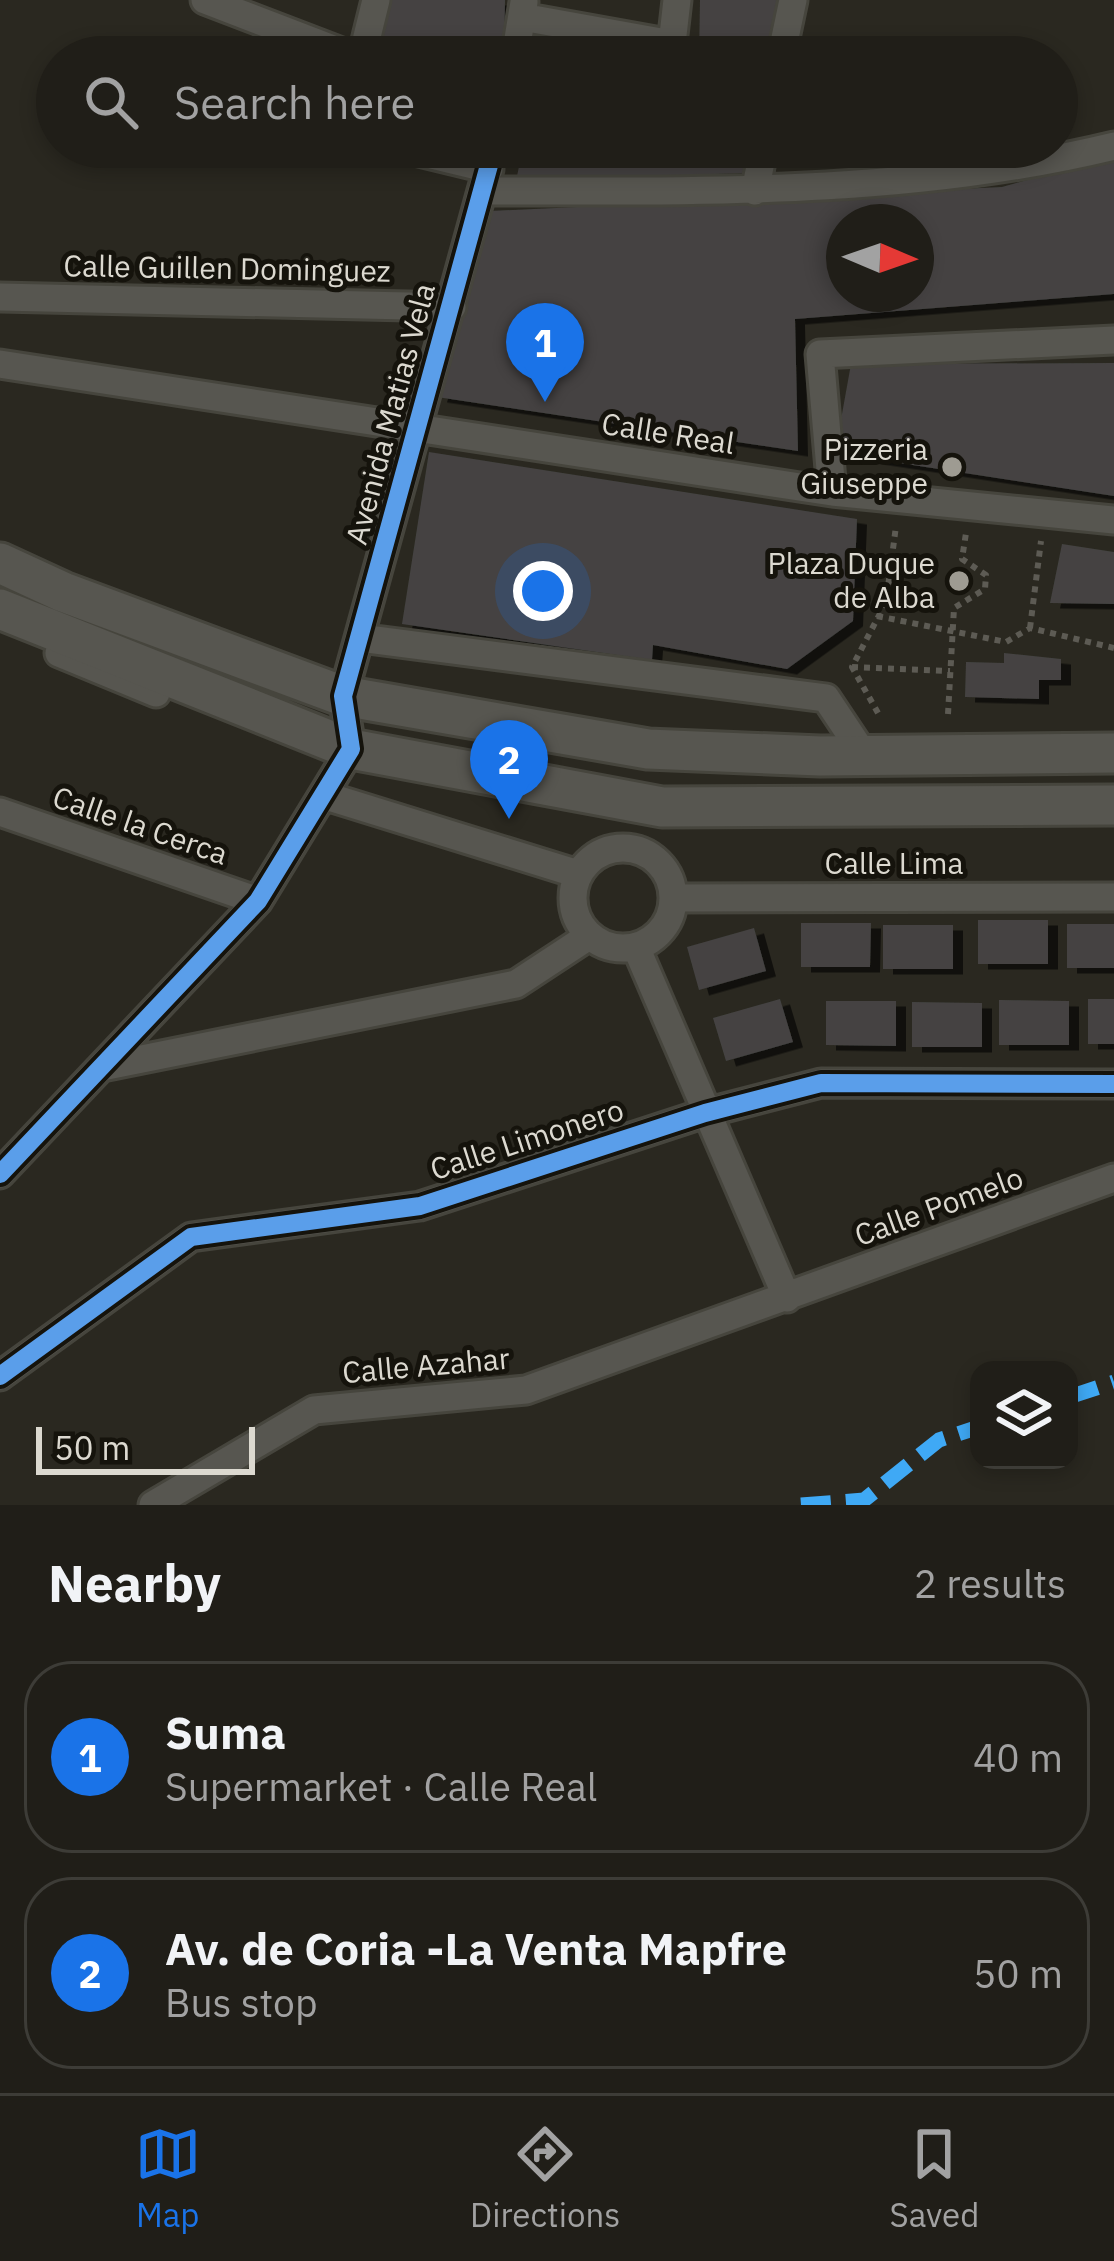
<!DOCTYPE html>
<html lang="en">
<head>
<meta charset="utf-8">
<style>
	body { margin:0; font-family:"IBM Plex Sans",sans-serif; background:#282721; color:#f1f3f6 }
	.controls { position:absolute; right:36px; bottom:36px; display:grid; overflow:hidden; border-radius:24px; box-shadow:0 6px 18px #0003 }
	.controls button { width:108px; height:108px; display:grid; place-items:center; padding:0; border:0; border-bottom:3px solid #3d3c37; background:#201e18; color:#f1f3f6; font:60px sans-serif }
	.compass { position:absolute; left:826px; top:204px; width:108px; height:108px; border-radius:50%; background:#201e18; box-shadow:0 6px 18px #0003; rotate:92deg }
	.scale { position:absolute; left:36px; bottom:30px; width:219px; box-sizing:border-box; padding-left:12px; border:6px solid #dcd9d0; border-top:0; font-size:33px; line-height:42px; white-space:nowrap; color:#dcd9d0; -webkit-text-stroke:9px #15130c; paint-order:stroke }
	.you { position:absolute; left:543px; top:591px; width:42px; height:42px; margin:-30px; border:9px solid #fff; border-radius:50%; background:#1a73e8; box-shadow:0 0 0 18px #1a73e833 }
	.badge { display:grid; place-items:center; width:78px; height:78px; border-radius:50%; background:#1a73e8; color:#fff; font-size:39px; font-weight:700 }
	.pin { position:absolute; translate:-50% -99px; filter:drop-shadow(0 3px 6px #0008) }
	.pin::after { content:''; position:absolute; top:63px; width:42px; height:36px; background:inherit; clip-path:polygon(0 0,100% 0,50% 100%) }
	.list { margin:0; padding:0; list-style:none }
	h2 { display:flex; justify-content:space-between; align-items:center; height:156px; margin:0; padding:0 48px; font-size:51px }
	h2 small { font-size:39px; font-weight:400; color:#a2a2a2 }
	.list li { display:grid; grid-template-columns:78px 1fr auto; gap:36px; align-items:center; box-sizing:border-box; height:192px; margin:0 24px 24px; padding:0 24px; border:3px solid #3d3c37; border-radius:48px }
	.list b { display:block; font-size:45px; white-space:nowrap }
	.list p { margin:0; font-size:39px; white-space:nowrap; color:#a2a2a2 }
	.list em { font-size:39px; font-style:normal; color:#a2a2a2 }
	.icon { flex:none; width:66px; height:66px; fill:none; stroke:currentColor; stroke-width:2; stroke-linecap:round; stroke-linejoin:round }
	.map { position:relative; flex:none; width:1114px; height:1505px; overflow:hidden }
	.search { position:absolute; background:#201e18; box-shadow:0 6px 18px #0003; left:36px; right:36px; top:36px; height:132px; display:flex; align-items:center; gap:30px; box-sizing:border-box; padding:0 42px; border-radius:66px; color:#a2a2a2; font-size:45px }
	.sheet { height:588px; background:#201e18 }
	nav { display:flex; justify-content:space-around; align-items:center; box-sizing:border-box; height:168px; border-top:3px solid #3d3c37; background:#201e18; font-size:33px; color:#a2a2a2 }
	nav a { display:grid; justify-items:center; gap:6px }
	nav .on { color:#1a73e8 }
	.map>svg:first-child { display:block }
</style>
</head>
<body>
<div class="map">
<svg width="1114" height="1505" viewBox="0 0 1114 1505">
	<defs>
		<filter id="shadow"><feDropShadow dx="10" dy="5.5" stdDeviation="0" flood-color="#0009"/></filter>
	</defs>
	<rect width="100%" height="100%" fill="#2a2820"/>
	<path fill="#444342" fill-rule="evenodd" filter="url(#shadow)" d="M388,0h117l-1,57h-94l-35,-10z
		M700,0h80l-11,57h-70z
		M547,34l87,21 -1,2h-91z
		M523,147h228l-6,26 -229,8z
		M1114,155v139l-319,25 3,132 -361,-54 53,-186 512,-24zM844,222h72v72h-72z
		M1114,363v133l-279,-43 16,-89z
		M429,452l428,67 -4,102 -66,48 -134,-24 -1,15 -250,-36z
		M1062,544l52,8v52l-64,-1z
		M1004,653l57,6v21h-22v19l-74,-2 1,-35 38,1z
		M978,920h70v44h-70z
		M801,923h70l-1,44h-69z
		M1067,924h47v44h-47z
		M883,925h70v44h-70z
		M754,928l12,43 -67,19 -12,-43z
		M780,999l13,43 -67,19 -13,-43z
		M1088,999h26v45h-26z
		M999,1000l70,1v44h-70z
		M826,1001h70v45l-70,-1z
		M912,1002l70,1v44h-70z"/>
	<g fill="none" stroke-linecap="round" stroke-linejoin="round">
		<defs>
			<path id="street" d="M205,0l149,57
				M522,17l150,27 5,-44
				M362,57l14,-57
				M515,57l9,-55
				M781,57l12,-57
				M398,147l91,22
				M483,191c211,0 425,5 631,-45
				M755,191l9,-44
				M0,297l452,10
				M0,364l832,128 282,28
				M832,492l-12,-138 294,-14
				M360,638l466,60 38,57
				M59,653l97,40
				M323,795l255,79
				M0,812l258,89
				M573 898a50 50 0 1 1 100 0a50 50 0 1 1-100 0Z
				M674,898l440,-1
				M636,947l151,351
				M102,1067l414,-83 73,-48
				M0,1174l258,-273 93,-152 -8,-53 151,-549
				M0,1376l191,-139 229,-31 285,-93 116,-30 293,1
				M153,1505l161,-95 212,-20 588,-212"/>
			<path id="secondary" d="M0,563l63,29 280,104 305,53 172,7 294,-3
				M0,609l351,140 311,58 452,-2"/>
		</defs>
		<use href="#street" stroke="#46453d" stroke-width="33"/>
		<use href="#secondary" stroke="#46453d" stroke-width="45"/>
		<path stroke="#5d5b54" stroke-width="6" stroke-dasharray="6 6" stroke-linecap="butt" d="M877,616l129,26 24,-14 84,20
			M1030,628l11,-87
			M852,667l98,4
			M878,713l-26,-46 34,-65 10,-76
			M948,714l6,-106 31,-19 1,-14 -24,-16 4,-26"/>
		<use href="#street" stroke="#575650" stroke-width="27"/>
		<use href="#secondary" stroke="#575650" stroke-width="39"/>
		<path stroke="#3fa9f5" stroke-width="15" stroke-dasharray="30 15" stroke-linecap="butt" d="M1069,1397l45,-15
			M801,1505l63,-5 75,-60 40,-13"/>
		<defs>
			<path id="cycleway" d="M0,1174l258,-273 93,-152 -8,-53 151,-549
				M0,1376l191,-139 229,-31 285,-93 116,-30 293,1"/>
		</defs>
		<use href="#cycleway" stroke="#15130c" stroke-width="26"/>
		<use href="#cycleway" stroke="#5a9eea" stroke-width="18"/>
	</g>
	<g fill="#9e9b92" stroke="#15130c" stroke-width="4.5">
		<circle cx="952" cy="467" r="12"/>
		<circle cx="959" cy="581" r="12"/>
	</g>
	<g text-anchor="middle" stroke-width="10" stroke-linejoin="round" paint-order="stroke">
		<g font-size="30" fill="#dcd9d0" stroke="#15130c">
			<text transform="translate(227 269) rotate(1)" y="10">Calle Guillen Dominguez</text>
			<text transform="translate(391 414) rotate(-75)" y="10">Avenida Matias Vela</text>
			<text transform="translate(668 434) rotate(9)" y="10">Calle Real</text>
			<text transform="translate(140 826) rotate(19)" y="10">Calle la Cerca</text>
			<text x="894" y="874">Calle Lima</text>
			<text transform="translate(527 1140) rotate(-18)" y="10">Calle Limonero</text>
			<text transform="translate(939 1207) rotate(-20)" y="10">Calle Pomelo</text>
			<text transform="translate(426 1366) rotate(-5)" y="10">Calle Azahar</text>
		</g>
		<g font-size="30" fill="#dcd9d0" stroke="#15130c" text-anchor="end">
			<text x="928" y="460">Pizzeria<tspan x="928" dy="34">Giuseppe</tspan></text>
			<text x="935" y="574">Plaza Duque<tspan x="935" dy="34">de Alba</tspan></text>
		</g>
	</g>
</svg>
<div class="controls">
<button><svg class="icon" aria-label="layers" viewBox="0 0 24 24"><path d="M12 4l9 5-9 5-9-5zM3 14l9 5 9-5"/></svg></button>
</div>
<svg class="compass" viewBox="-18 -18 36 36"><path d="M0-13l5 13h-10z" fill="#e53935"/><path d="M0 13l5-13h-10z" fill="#a2a2a2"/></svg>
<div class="scale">50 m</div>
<div class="you"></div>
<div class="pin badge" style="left:545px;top:402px">1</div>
<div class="pin badge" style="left:509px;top:819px">2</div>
<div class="search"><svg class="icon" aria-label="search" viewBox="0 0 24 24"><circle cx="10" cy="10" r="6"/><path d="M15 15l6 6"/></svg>Search here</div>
</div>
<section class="sheet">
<h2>Nearby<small>2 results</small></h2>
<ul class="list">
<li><span class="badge">1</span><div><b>Suma</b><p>Supermarket · Calle Real</p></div><em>40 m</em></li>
<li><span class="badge">2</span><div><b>Av. de Coria -La Venta Mapfre</b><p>Bus stop</p></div><em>50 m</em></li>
</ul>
</section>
<nav>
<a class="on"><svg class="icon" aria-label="map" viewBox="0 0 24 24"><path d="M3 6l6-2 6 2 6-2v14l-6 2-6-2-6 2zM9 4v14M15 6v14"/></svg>Map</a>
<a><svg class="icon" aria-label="directions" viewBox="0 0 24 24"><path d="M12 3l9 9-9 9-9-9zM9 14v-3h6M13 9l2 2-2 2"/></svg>Directions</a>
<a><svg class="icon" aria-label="saved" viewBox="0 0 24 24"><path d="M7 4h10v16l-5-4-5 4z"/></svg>Saved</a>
</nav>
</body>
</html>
